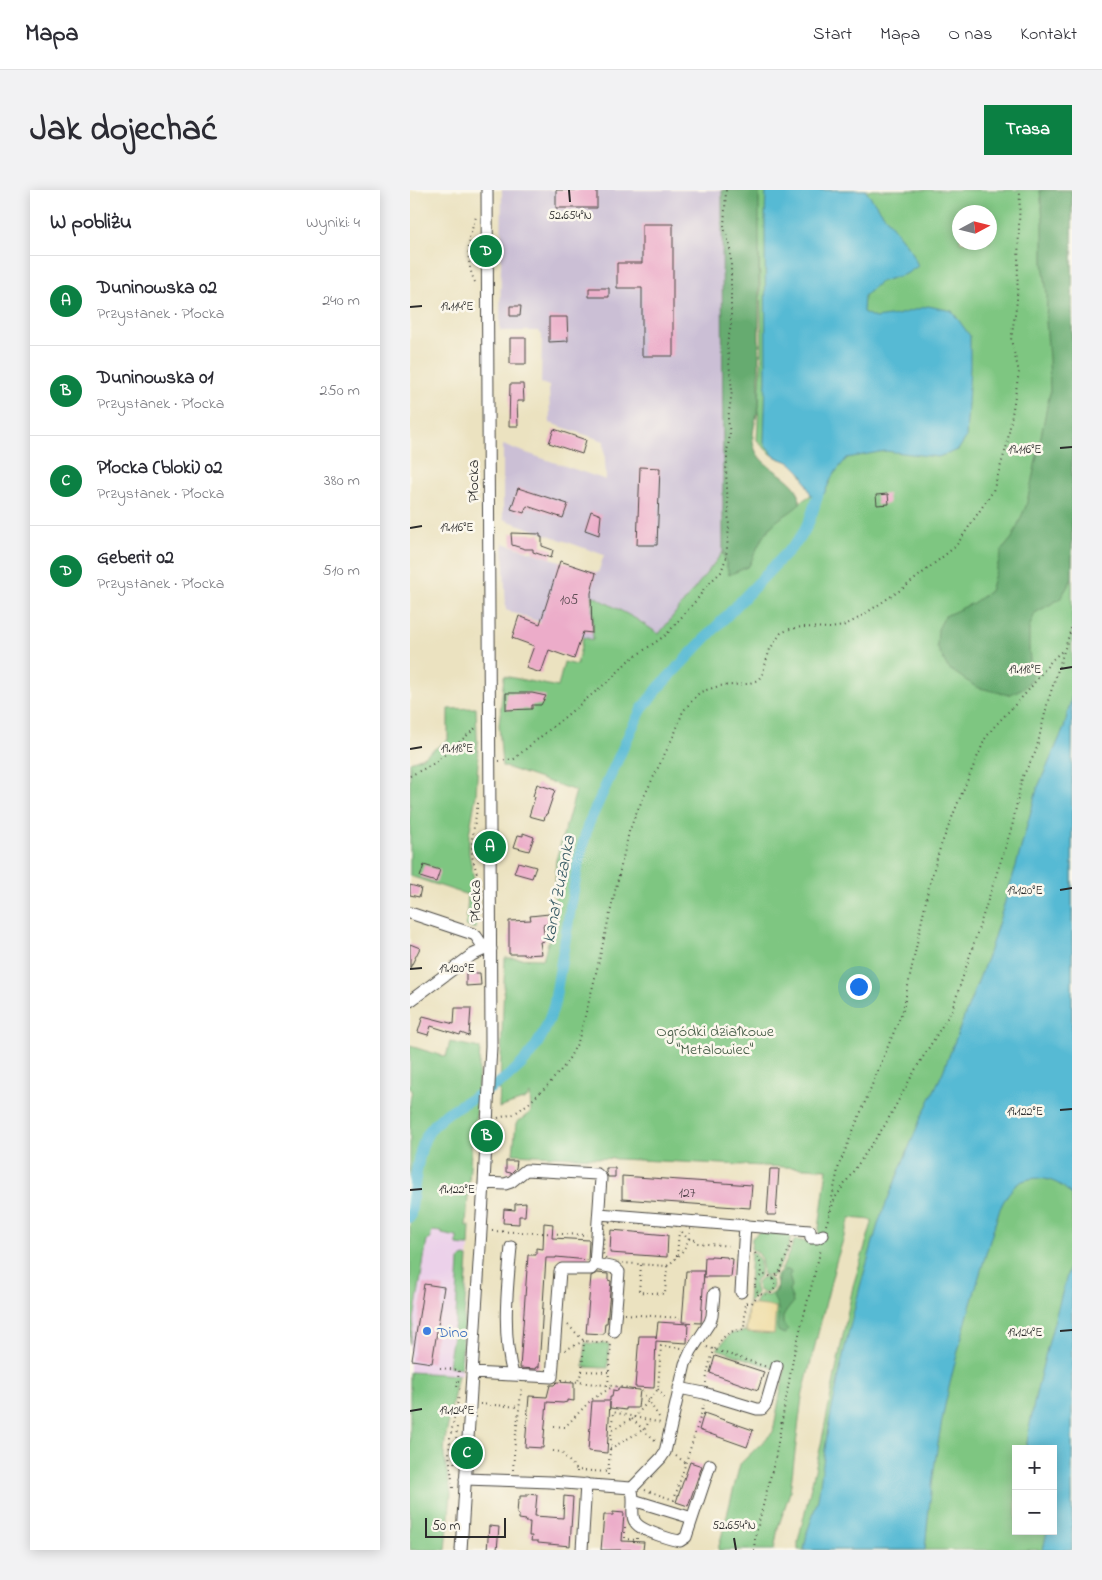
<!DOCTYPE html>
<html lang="pl">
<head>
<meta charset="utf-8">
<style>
	body { margin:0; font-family:"Indie Flower",sans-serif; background:#f2f2f3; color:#2b2b33 }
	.controls { position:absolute; right:15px; bottom:15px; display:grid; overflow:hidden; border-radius:0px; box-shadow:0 2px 12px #0003 }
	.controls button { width:45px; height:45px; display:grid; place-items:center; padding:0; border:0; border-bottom:1px solid #e1e1e2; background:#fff; color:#2b2b33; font:25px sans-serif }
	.compass { position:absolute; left:542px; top:15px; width:45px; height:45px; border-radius:50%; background:#fff; box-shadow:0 2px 12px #0003; rotate:83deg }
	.scale { position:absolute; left:15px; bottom:12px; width:81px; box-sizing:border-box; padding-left:5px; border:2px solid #2b2b2b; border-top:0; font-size:14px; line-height:18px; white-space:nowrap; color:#2b2b2b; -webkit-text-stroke:4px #fbf7ec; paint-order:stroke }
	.you { position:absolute; left:448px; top:796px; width:18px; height:18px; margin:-12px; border:4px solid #fff; border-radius:50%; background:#1a73e8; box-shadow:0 0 0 8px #1a73e833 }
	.badge { display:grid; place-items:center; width:32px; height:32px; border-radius:50%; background:#0b8043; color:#fff; font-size:16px; font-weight:700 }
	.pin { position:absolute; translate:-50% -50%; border:2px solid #fff; box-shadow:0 1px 5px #0006 }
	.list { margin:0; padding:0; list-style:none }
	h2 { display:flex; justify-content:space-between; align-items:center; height:65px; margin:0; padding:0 20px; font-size:21px }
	h2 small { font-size:16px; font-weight:400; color:#7c7c81 }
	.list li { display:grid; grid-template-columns:32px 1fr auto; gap:15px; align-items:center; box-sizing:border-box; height:90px; padding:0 20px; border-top:1px solid #e1e1e2 }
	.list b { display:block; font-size:19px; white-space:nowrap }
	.list p { margin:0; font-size:16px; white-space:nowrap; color:#7c7c81 }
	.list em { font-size:16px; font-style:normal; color:#7c7c81 }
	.map { position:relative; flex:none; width:662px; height:1360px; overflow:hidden; border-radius:0px }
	header { display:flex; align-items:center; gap:30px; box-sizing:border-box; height:70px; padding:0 25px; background:#fff; border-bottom:1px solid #e1e1e2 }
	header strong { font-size:24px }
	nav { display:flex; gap:28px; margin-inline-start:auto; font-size:18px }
	.intro { display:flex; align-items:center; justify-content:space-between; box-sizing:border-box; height:120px; padding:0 30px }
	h1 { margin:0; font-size:35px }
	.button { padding:12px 22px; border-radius:0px; background:#0b8043; color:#fff; font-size:18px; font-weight:700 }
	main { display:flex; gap:30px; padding:0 30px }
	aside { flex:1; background:#fff; border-radius:0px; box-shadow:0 2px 12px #0003 }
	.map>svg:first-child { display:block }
</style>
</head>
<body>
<header>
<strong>Mapa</strong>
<nav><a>Start</a><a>Mapa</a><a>O nas</a><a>Kontakt</a></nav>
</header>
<div class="intro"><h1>Jak dojechać</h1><a class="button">Trasa</a></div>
<main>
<aside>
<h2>W pobliżu<small>Wyniki: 4</small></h2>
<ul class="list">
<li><span class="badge">A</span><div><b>Duninowska 02</b><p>Przystanek · Płocka</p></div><em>240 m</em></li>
<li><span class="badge">B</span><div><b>Duninowska 01</b><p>Przystanek · Płocka</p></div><em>250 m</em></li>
<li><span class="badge">C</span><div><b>Płocka (bloki) 02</b><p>Przystanek · Płocka</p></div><em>380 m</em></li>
<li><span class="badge">D</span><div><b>Geberit 02</b><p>Przystanek · Płocka</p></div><em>510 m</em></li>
</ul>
</aside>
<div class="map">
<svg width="662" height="1360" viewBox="0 0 662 1360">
	<rect width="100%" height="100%" fill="#fbf7ec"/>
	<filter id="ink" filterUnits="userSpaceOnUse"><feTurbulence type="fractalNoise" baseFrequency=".02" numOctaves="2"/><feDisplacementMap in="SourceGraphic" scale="10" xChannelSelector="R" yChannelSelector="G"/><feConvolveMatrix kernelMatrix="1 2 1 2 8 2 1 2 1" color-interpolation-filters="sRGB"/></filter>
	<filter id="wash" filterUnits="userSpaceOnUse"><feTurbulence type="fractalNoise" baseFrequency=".0096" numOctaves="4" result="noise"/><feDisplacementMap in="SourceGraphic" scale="20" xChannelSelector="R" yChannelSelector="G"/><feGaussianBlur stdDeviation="1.12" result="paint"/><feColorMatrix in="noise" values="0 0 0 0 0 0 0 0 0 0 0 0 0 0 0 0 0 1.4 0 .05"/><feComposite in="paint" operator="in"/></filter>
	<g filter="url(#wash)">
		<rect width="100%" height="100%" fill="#ebe2c0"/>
		<path fill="#ecd1ea" d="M19,1034l41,2 -8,149 -52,-3v-28z"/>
		<path fill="#cbbfd5" d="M92,0h220l1,362 -64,82 -23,-15 -44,-24 1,46 -87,-31 -3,-67 95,30 6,-18 -101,-36v-74l103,35 -2,-39 -54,-18 -1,-37 -8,-3 1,-48 -4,-4h-38z"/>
		<path fill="#7ec681" stroke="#547856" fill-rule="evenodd" d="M347,0h315v1360h-274v-9l22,-92 33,-163 19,-63v-3l-22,-2 -14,44 -34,135 -12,95 -12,36 -4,22h-56l22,-86 33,-32 12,-64 -7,-2 -3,3 -58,-20 13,-15 16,-3 2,-27 5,1 7,-11 8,2c8,-3 11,-10 7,-18l7,-9 12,-28 2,-1 21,3 10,-74 -314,-15 3,-31 15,-11 -1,-18 -4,5 -27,9 6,-150 38,1 11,-36 2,-63 20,-69 -74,-25 -3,-41 5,-49 54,11 6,-25 13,3 6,-28 10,3 -1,-45 44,24 23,15 64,-82 88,-57c-4,-11 -9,-23 -18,-31 -5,-4 -13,-4 -19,-8 -7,-5 -11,-9 -17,-16l5,-90zM550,22h30v30h-30zM606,1259h37v82h-37z
			M66,518l2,53 -2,34 -7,40v18l7,37 1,23 -1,16 -10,-3 2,-31 -58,-19v-114l11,-4 27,-18v-31z
			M40,852l30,6 -4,68 -4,20 -6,90h4l-1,20h-4l-8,-1v-8l-15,-3v-2l-10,-1 -2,8 -3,1 -17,104v-242l2,-13 -2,-1v-42l36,11z
			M349,1042l32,3c-1,13 -10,31 -19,41l-9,-1c-2,-11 1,-22 -12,-26l1,-11z
			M341,1062l4,1 5,8v15c-6,4 -7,11 -3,17l-5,7 -4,2z
			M55,1066l3,1 -7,111 -13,-2 8,-50 3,-56 3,-3z
			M347 1095a8 8 0 1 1 16 0a8 8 0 1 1-16 0Z
			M175,1153l24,1 -1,24 -24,-1z
			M0,1182l48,3 -13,65 -1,16 7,37 -5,57h-36z"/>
		<path fill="#66ab6f" stroke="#486b4d" d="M312,0h37v216c-2,9 -7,26 -6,35 3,27 34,30 45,51 1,3 2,8 2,11 -6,8 -14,11 -22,17 -15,12 -21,29 -29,46l-20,9 -6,-23z
			M630,0h31l1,9v380l-12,20 -25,14 -6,15v22l3,29 -9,9 -14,7 -33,-8 -28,-19 -11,-21 1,-18 7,-13 28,-13 17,-12 12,-41 10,-12 14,-32 6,-26 18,-88 -1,-33 -3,-37 1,-27 -4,-32v-43z
			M375,1079l5,2 1,2 -2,3 3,10 -3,3c0,5 4,8 4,14 -4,5 -7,8 -10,14v6l5,7 -1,2 -3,2 -6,-3 -1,-5c1,-5 2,-13 1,-18 -1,-5 -4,-8 -5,-13l4,-4 1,-14z"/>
		<path fill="#eeda9e" stroke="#8c8264" d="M338,1114l28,3 -2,27 -28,-2z"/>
		<path fill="#56bad4" stroke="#407280" d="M356,0h99l47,62 6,14 -12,8 -26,8 -16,14 -1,16 12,6 22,-3 31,-9 24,5 18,25v31l-4,71 -8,12 -20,7 -53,-6 -38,7 -14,17 -9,19 -13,1 -9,-21 -11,-11 -17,-7 -10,-13 2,-63 -1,-160z
			M662,505v501c-12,-17 -39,-24 -56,-11 -8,7 -13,17 -17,26 -20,66 -41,132 -55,199 -9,46 -15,93 -19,140h-121l3,-17 11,-34 10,-71 16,-77 16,-64 19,-66 41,-101 22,-46 47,-121 27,-87 21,-77 27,-61z
			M662,1067v293h-29l4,-19h6v-82h-27c9,-65 29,-129 46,-192z"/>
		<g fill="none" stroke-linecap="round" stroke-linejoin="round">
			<path stroke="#56bad4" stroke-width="11" d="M0,1027c3,-19 7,-67 17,-82 12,-21 37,-32 57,-43 38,-21 58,-46 70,-87l24,-141 10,-39 44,-97 10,-19 18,-23 136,-143c13,-16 16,-29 22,-49"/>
		</g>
		<g id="blocks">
			<path fill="#ecacc9" d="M146,0h41v18h-41z
				M232,34h31v132h-31v-68h-25v-25h25z
				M179,98h20v9h-20z
				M100,116h11l-1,10h-10z
				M139,127h18l1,24 -19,1z
				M100,148h16v26h-16z
				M100,194h13l1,17h-7l1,25h-9z
				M144,239l32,11 -4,14 -33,-11z
				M230,277l20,1 -3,77h-20z
				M108,298l50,16 -5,14 -36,-12 -3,7 -13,-4z
				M478,304l1,10 -12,1 -1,-10z
				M181,321l10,4 -2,20 -14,-5z
				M101,343l29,1v3h2v9l11,4 -2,8 -18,-6v-3h-8l-13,-4z
				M150,371l36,12 -5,20 1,40 -9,-1 -9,27 -25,-9 -8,23 -15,-5 8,-22 -22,-8 7,-22 21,8z
				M96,503h26l14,3 -5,9h-9v4l-26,1z
				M127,594l18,6 -8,24h-1l-2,6 -15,-4 6,-19 -2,-1z
				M113,643l11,4 -5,14 -15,-4 4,-12 5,1z
				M108,672l18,5 -4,11 -18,-5z
				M14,675l16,5 -4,12 -16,-5z
				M0,695l11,3 -2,9 -9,-2z
				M139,724l-1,10 -5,1 2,16 -5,1 2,12 -18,1v-1h-15v-33l22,-1 -1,-4z
				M0,754l10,4 -10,20z
				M56,783h14l1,12 -15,1z
				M45,818h16l-2,28 -8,-3 -1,2 -29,-9 -3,9 -10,-3 5,-16 31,8z
				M96,971h11l-1,7 -5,5 -5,-1z
				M196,978h9v9h-7l-2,-5z
				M360,979h9l-3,46h-9z
				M212,986l130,9 -2,23 -128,-9z
				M116,1013l-1,13h-6v8l-16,-1 1,-14 11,1v-6z
				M134,1033l9,1 -1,14 37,2 -1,20 -32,-3v1h-10l-7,109h-2l-1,2 -16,-1 8,-113h8v-7l7,1z
				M201,1040l57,5 -1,22 -57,-4z
				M301,1066l16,1v1l6,1 -2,18h-27l1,-20h6z
				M276,1081h18l-3,52 -19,-1z
				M187,1083l11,1v6l3,1 -4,42h-2l-1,11 -18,-1 5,-57z
				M14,1094l20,3 -12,76 -20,-3z
				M248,1132l30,2 -1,19 -31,-2 -2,47 -19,-1 4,-51h17v3z
				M305,1166l49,16 -6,18 -48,-17z
				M147,1192l17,1v18l-7,-1v2l-4,1 -16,-1 -4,46 -18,-1 4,-51 18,1 3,-12h4z
				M208,1198l22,2 -2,18h-12v2l-16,-2v-6l-3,51 -19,-2 4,-50h18v-4h2l1,-7 5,1z
				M294,1223l49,17 -6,17 -48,-17z
				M280,1272l12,4 -14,40 -12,-4z
				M117,1304l10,1 -2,21 28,2 1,-22 9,1 -3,49 -32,-3v-2h-7l1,-5h-3l1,-14h-5l1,-2 -7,-1v-4l-2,-1 1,-14h2v-4h7z
				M203,1322l11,1 -2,28 22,1 -1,8h-42l3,-35h9z
				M79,1336l10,1 -2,23h-10z"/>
		</g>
	</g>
	<g filter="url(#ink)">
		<use href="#blocks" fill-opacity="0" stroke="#484641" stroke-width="1"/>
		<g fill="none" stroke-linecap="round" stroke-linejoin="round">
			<defs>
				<path id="minor" d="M0,723l63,21 3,2 9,13
					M0,811l62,-46 13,-6h6
					M189,1024l211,17 1,7h6l6,-3
					M101,1057c-4,43 -9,86 2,128
					M185,1074l20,4 4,4 -5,59
					M331,1102l4,-67
					M62,1183l80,4 8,-106 2,-2h29l4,-5 6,-86 -4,-4 -71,-4 -15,12 -6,2 -21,-1
					M269,1198l25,5 53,16h5l4,-5 11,-38
					M55,1289l86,3 80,6 3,-2 27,-28 4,-6 20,-88 6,-13 19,-29 2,-6 2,-22
					M221,1298c4,9 1,18 2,27 0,4 2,8 6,11 6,5 32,14 41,15l6,-4 24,-72
					M223,1310l59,18
					M51,1360l23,-367 7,-137 -4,-856
					M172,1360l4,-66"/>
			</defs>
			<use href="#minor" stroke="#484641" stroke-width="13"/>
			<path stroke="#484641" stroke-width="2" stroke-dasharray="1 4" stroke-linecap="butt" d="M65,92c-10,-20 -7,-44 1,-65
				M89,571l15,-2 7,-6 91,-75 16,-17 38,-26 33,-38 6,-10 16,-15 5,-14 3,-31 -3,-57 1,-9v-10l3,-16 -2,-16 4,-28 -5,-48 4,-17v-65l-1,-15 -6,-18 2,-38
				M0,586l25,-13 43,-37
				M68,613l-6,36v17l6,21
				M88,928l16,-4 15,-11 20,-19 17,-20 12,-22 15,-56 36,-154 8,-21 38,-78 8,-22 17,-19 19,-6 28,-2 11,-4 4,-5 8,-26 11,-16 9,-4 12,-2 29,1 12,-2 14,-7 48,-32 51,-41 37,-55 14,-46 12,-73 -8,-32 6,-39 3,-111
				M419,1022l10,-47 64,-155 26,-124 11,-38 19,-48 26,-61 8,-11 34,-36 25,-32 10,-9
				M201,1031l79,6c0,18 -9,28 -23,39l-60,-4 -4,-9 1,-26 2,-4z
				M416,1035l9,-27 50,-73 30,-55 37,-60 60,-183 10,-49 14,-27 12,-50 24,-75
				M82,1041l95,4
				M272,1042l5,6 8,2 2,3 35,3
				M345,1063l6,11 1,12
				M267,1066l2,-25
				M231,1075l-2,27 26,2 2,-28
				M345 1095a10 10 0 1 1 20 0a10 10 0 1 1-20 0Z
				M363,1089l8,-9 11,-29
				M337,1113h5l7,-10
				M215,1124l55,4
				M158,1135l16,16 27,2
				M297,1157l60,20
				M155,1160l19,-9 -2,30 -4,10
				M30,1178l19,2 -2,18 3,1
				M172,1181l27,1
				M151,1190l69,8
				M296,1193c2,-18 7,-39 23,-50 4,-3 11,-2 15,-4l2,-28
				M198,1196l3,-43
				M248,1199l7,10
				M232,1201l19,29
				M70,1214l40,3
				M222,1229l24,22
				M144,1236l11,1 26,-27 21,-13
				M202,1240l23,-13 23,-28 3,-43 21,2
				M200,1259l36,-21 3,-8
				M143,1261l8,1 16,18
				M266,1266l10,7
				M44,1278l3,-41
				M103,1280l2,-29 7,-55
				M167,1282v-2l31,2
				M198,1285l5,-63 48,11
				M43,1298l-4,-34 1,-16 9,-42
				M235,1300l29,10 30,-95
				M215,1337v12l12,1v-3
				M344,1360l1,-13 20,-78 19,-105 27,-105"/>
			<use href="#minor" stroke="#fff" stroke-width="11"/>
		</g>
	</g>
	<path fill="none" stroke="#2b2b2b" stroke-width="2" d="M159,0l1,12M0,117l12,-1M650,258l12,-1M0,338l12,-2M650,479l12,-2M0,559l12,-2M650,700l12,-2M0,779l12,-1M650,920l12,-1M0,1000l12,-1M650,1141l12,-1M0,1221l12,-2M324,1348l2,12"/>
	<circle fill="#3f7fe0" stroke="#fbf7ec" stroke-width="2" cx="17" cy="1141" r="5"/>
	<g text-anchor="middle" stroke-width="5" stroke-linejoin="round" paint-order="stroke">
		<g font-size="14" fill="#5b4b52">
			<text x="159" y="414">105</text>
			<text x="277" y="1007">127</text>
		</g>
		<g font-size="16" fill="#2b2b2b" stroke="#fbf7ec">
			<text transform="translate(62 291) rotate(-90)" y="6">Płocka</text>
			<text transform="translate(64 711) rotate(-90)" y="6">Płocka</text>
		</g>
		<g font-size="16" fill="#445a45" stroke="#fbf7ec">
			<text x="305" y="846">Ogródki działkowe<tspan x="305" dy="18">"Metalowiec"</tspan></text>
		</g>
		<g font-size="16" fill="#366cbe" stroke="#fbf7ec" text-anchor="start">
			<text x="27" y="1147">Dino</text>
		</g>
		<g font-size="18" font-style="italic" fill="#3a5d66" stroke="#fbf7ec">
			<text transform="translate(148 699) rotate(-79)" y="6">kanał Zuzanka</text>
		</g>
	</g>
	<g font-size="12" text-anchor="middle" fill="#2b2b2b" stroke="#fbf7ec" stroke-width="5" stroke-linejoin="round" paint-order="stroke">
		<text x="160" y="29">52.654°N</text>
		<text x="47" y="120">19.114°E</text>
		<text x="615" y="263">19.116°E</text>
		<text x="47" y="341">19.116°E</text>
		<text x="615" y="483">19.118°E</text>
		<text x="47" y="562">19.118°E</text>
		<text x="615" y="704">19.120°E</text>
		<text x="47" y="782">19.120°E</text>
		<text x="615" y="925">19.122°E</text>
		<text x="47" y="1003">19.122°E</text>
		<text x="615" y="1146">19.124°E</text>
		<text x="47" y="1224">19.124°E</text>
		<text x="324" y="1339">52.654°N</text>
	</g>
</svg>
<div class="controls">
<button>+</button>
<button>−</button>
</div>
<svg class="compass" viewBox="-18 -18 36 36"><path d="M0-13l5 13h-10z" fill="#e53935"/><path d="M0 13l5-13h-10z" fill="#7c7c81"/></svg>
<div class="scale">50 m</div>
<div class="you"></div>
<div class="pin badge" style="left:80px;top:657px">A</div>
<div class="pin badge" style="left:77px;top:946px">B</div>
<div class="pin badge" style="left:57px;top:1263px">C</div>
<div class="pin badge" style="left:76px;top:61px">D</div>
</div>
</main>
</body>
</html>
